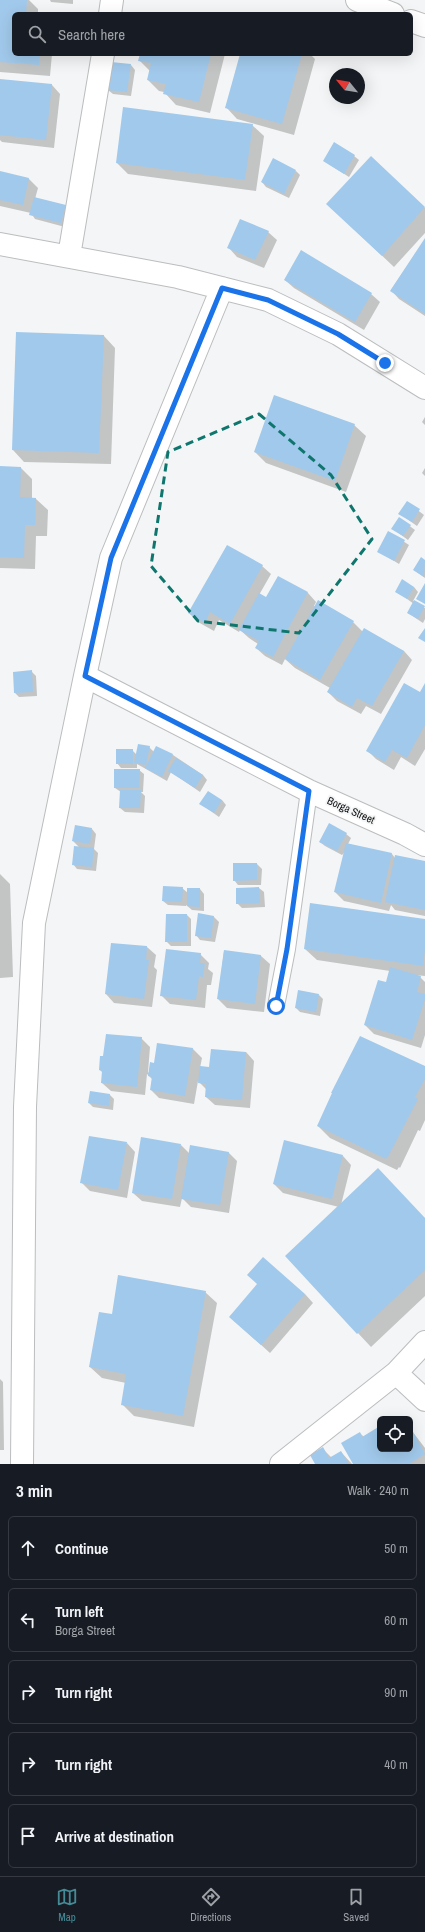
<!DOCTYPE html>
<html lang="en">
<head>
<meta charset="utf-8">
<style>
	body { margin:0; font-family:"Archivo Narrow",sans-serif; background:#242831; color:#f1f3f6 }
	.controls { position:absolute; right:12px; bottom:12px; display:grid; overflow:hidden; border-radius:6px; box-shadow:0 4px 16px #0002 }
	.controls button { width:36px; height:36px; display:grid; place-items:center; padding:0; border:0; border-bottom:1px solid #363941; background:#171b24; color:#f1f3f6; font:20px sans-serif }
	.compass { position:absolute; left:329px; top:68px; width:36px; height:36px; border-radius:50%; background:#171b24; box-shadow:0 4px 16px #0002; rotate:300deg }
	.stop { position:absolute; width:12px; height:12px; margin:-9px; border:3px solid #1a73e8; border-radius:50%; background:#fff }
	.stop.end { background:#1a73e8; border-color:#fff; box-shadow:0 1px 4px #0008 }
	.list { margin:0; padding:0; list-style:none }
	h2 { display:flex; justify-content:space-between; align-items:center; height:52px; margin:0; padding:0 16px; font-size:17px }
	h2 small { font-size:13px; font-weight:400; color:#9ea1a6 }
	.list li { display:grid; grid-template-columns:26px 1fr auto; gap:12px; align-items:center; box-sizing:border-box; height:64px; margin:0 8px 8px; padding:0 8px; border:1px solid #363941; border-radius:6px }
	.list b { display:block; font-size:15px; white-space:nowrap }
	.list p { margin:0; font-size:13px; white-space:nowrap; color:#9ea1a6 }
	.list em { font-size:13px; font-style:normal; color:#9ea1a6 }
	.icon { flex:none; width:22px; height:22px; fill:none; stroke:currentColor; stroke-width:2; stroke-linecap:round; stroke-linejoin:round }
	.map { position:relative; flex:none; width:425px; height:1464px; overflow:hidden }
	.search { position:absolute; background:#171b24; box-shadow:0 4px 16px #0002; left:12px; right:12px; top:12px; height:44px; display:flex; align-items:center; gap:10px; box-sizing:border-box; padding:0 14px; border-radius:6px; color:#9ea1a6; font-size:15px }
	.sheet { height:412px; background:#171b24 }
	nav { display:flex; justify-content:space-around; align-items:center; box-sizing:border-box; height:56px; border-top:1px solid #363941; background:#171b24; font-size:11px; color:#9ea1a6 }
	nav a { display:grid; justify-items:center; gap:2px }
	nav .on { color:#458b96 }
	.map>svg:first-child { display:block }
</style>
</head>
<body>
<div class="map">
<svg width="425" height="1464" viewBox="0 0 425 1464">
	<rect width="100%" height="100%" fill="#f4f5f6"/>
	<path fill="#0003" d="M0,0h29l9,9v5h-24v40h38l-2,22 -50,-4z
		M50,0h23v4l-22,-2z
		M141,54h84l-15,59 -34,-8 -12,-13 -5,-1 -11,-11 2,-9 -11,-11z
		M241,54h69l5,5 -21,76 -57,-16 -11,-12z
		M131,65l4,5 -4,26 -18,-2 -5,-4z
		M0,80l52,5 8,9 -6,54 -52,-6 -2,-2z
		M252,125l12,11 -8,55 -128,-17 -11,-11z
		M354,156l5,4 -10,17 -25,-16z
		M371,158l54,50v25l-31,34 -55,-52z
		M296,171l4,4 -11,23 -23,-11 -4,-5z
		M0,172l29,7 9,9 -3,11 30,7 5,4 -5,17 -30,-8 -4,-6 -31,-7z
		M268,232l9,8 -13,28 -27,-11 -8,-9z
		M425,240v76l-26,-17 -8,-9z
		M285,280l86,14 9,8 -16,28 -70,-42z
		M104,336l11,12 -4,116 -87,-2 -11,-12z
		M425,417v8l-3,-3z
		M354,425l12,11 -20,56 -80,-29 -11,-11z
		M0,467l21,1 11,11v20h4l12,11 -1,26h-11l-1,33 -35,-1z
		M425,468v8l-3,-3z
		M407,502l17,13 -7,11 -17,-12z
		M399,518l16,12 -7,10 -15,-11z
		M389,532l20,13 -10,19 -21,-13z
		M421,558l4,3v17l-11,-8z
		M262,566l9,8 -12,21 8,3 11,-21 30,16 8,9 -2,4 39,16 10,10 41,19 8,9 -31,54 -15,-8 -5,8 -24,-13 -9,-9 2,-4 -35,-20 -10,-9 -3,6 -17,-9 -9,-8 2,-4 -9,-6 -9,-8 -1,2 -20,-12 -5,11 -16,-9 -9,-9z
		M414,587l4,5 -5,9 12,7v11l-2,4 -15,-10 6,-9 -18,-13z
		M32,672l4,4 1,20 -18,1 -4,-4z
		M425,685v64l-10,17 -14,-9 -7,13 -18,-11 -9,-9 53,-57z
		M149,747l5,5 3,-4 16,7 30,20 4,5 -7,12 -29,-20 -4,9 -30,-17v4h-16l-4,-5 15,-13 5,5z
		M139,770l5,4 -1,18h-2l4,4 -1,17 -19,-1 -5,-4 1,-16 -6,-4z
		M222,800l4,5 -7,12 -18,-13z
		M92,829l4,5 -2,15 4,4 -2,18 -19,-2 -4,-5 6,-17 -6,-6z
		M346,834l5,4 -3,6 44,10 3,4 30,4v54l-30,-6 -4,-5 -2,6 -45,-10 -9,-9 10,-40 -3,3 -17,-9 -5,-4z
		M234,864h23l5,5 -1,16h-23l-4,-5z
		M0,874l10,10 3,93 -13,1z
		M182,888l6,5 12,-4 4,5v17l-12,-1 -6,-5v1l-18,-1 -5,-4z
		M259,888l5,4 1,15 -23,1 -5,-5v-14z
		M187,915l4,4v27h-20l-5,-5z
		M199,915l15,2 5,5 -4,20 -15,-2 -4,-5z
		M425,920v56l-10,-1 5,2 5,5v53l-4,13 -47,-14 -9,-9 22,-41 3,-13 -73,-11 -12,-11z
		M112,944l35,3 9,8 -2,12 3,3 -5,37 -38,-4 -8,-9z
		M224,951l37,5 9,8 -6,48 -37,-4 -9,-9z
		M200,954l9,9 -1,6 5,4 -2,12h-4l-2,23 -35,-4 -9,-9z
		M319,995l4,4 -3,17 -20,-4 -4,-4z
		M141,1038l9,9 -2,25 1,1 6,-9 3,-20 35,5 9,9 -2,10h10l36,-16 8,9 -4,47 -35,-3 -9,-8 1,-7 -9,-9 -4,23 -35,-6 -8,-8 1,-11 -5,-5 -2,21 -34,-4 -9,-8 1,-10 -3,-3z
		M425,1067v53l-5,11 -2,-1 -18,38 -1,-1 -2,3 -67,-32 -12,-12z
		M110,1095l4,4 -1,11 -20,-3 -4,-4z
		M127,1143l8,9 -8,46 -37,-7 -9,-9z
		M181,1145l9,9 39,-1 8,8 -8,52 -38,-6 -9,-9 -2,9 -38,-6 -9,-8z
		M343,1156l8,9 -10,40 84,13v78l-54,51 -85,-91 53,-49 -56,-14 -9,-9z
		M205,1292l12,11 -23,124 -60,-11 -12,-12 4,-21 -24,-5 -12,-11 22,-52z
		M305,1294l8,9 -43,50 -40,-36z
		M0,1379l3,3 1,68h-4z
		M380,1428v21h30v-17l2,-1 13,17v16h-71l6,-31 4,4z
		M323,1449l9,9 9,-6 11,12h-36z"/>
	<path fill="#a1c9eb" d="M0,0h27l-1,14h-12v40h26l-1,11 -39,-3z
		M140,54h71l-12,48 -36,-8 3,-10 -19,-4 4,-17 -13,-2z
		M240,54h62l-20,70 -57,-16z
		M111,62l20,2 -4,28 -20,-2z
		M0,79l52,5 -6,56 -46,-5z
		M123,107l130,17 -8,56 -129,-17z
		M334,142l21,13 -11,19 -21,-13z
		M371,156l54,51 -43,49 -56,-52z
		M273,158l23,12 -12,24 -23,-12z
		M0,171l29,7 -6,27 -23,-5z
		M34,197l32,8 -5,18 -32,-8z
		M240,219l29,12 -14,29 -28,-12z
		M425,238v76l-35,-23z
		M301,250l71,43 -17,29 -71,-42z
		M16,332l88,3 -5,118 -87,-3z
		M274,395l81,29 -20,57 -81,-29z
		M0,466l21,1 -1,30 16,1 -1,27h-10l-1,33 -24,-1z
		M407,501l13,8 -8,13 -14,-8z
		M399,517l12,8 -8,11 -12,-7z
		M388,531l17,9 -11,21 -17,-9z
		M227,545l36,20 -33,59 -20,-12 -5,11 -17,-10z
		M421,557l4,3 -1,17 -11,-7z
		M278,576l30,16 -35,65 -18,-9 4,-7 -20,-11 20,-37 7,4z
		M402,579l12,8 -7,12 -12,-7z
		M425,583v21l-9,-5z
		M318,600l36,21 -34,59 -35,-21z
		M414,600l11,6 -7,13 -11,-6z
		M364,628l40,23 -32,55 -15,-8 -5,9 -25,-15z
		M425,628v14l-7,-4z
		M32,670l1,22 -19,1 -1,-21z
		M404,683l16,9 5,-9v42l-18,33 -15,-8 -7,12 -19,-11z
		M138,744l12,2 -4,19 -12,-2z
		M156,746l17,8 -11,23 -17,-9z
		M116,749h17v15h-17z
		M176,758l27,17 -8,13 -27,-17z
		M114,769h26l-1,19h-25z
		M120,790h21l-1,18h-21z
		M208,791l14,9 -8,13 -15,-9z
		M329,823l18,10 -10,18 -18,-9z
		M75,825l17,3 -2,16 -18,-3z
		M346,843l46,10 -11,50 -47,-11z
		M74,846l20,2 -2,19 -20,-2z
		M395,855l30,6v49l-40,-8z
		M233,863h24v17l-24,1z
		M163,886l20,1 -1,15 -20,-1z
		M259,887l1,16 -24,1v-16z
		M187,888h13v19l-13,-1z
		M310,903l115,16v30l-2,17 -119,-17z
		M198,913l16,3 -3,22 -16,-2z
		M166,914h21v28h-22z
		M111,943l36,3 -1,14h3l-5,39 -39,-5z
		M166,949l35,4 -1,10h5l-2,14 -4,-1 -3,24 -36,-4z
		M224,950l37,5 -6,49 -38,-5z
		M390,967l31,9 -4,16 8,2v5l-13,41 -48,-15 14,-45 8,2z
		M298,990l21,4 -3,18 -21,-4z
		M106,1034l36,3 -5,50 -36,-4 1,-12 -3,-1 1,-14h3z
		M360,1036l65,30v13l-10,18 3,2 -30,58h-1l-1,2 -69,-33 15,-33h-1z
		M157,1043l36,5 -8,48 -35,-6 2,-13 -4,-1 2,-14 4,1z
		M211,1049l35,3 -4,48 -37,-3 1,-13 -8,-1 2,-17 9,1z
		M90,1091l20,3 -1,12 -21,-3z
		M89,1136l38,6 -9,48 -38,-7z
		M141,1137l40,7 -9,55 -40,-6z
		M284,1140l59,15 -11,44 -59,-15z
		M190,1145l39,7 -9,53 -39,-6z
		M378,1168l47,50v52l-68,64 -72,-78z
		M263,1257l42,37 -44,51 -32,-28 28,-33 -10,-9z
		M118,1275l88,16 -23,125 -62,-11 5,-31 -37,-7 10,-55 13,2z
		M380,1426v23h30v-18l2,-1 13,24 -16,10h-56l-12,-21 19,-11 2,5z
		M323,1447l6,11 12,-7 8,13h-34l-5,-9z"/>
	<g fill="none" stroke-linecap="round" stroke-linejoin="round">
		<defs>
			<path id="service" d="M276,1006l11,-57 22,-158"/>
			<path id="minor" d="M357,0l36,14
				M110,14l2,-14
				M411,21l14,5
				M0,244l178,33 90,23 70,34 87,54
				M69,256l34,-202
				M85,676l224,115 96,43 20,11
				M396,1373l29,27
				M22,1464l3,-357 9,-184 51,-247 26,-118 111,-270
				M281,1464l115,-91 29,-31"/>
		</defs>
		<use href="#service" stroke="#bbbdbe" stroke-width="18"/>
		<use href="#minor" stroke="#bbbdbe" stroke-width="24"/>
		<use href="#service" stroke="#fff" stroke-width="16"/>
		<use href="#minor" stroke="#fff" stroke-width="22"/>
	</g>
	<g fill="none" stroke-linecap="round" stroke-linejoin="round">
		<path stroke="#1a73e8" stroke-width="5" d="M276,1006l11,-57 22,-158 -224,-115 26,-118 111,-270 46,12 70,34 47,29"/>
	</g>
	<path fill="none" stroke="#0f766e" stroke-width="3" stroke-dasharray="8 5" stroke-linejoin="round" d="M259,414l72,61 41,64 -73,94 -101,-12 -47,-55 17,-114z"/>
	<g text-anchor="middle" stroke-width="3.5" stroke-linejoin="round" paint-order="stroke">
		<g font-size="11" fill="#121213" stroke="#f4f5f6">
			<text transform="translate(351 810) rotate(24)" y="4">Borga Street</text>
		</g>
	</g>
</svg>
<div class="controls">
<button><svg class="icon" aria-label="locate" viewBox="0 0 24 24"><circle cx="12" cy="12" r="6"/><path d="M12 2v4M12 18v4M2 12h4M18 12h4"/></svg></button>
</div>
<svg class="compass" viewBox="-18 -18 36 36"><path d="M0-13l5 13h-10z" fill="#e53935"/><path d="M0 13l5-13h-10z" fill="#9ea1a6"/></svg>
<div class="stop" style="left:276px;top:1006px"></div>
<div class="stop end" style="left:385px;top:363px"></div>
<div class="search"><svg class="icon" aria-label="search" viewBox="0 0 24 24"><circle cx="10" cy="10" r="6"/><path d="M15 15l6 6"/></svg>Search here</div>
</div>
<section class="sheet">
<h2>3 min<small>Walk · 240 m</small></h2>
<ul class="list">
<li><svg class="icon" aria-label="ahead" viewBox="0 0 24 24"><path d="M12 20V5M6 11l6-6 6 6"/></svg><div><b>Continue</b></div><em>50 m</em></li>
<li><svg class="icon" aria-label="left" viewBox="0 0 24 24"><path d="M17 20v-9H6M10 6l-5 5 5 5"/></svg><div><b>Turn left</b><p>Borga Street</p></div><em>60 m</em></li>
<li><svg class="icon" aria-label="right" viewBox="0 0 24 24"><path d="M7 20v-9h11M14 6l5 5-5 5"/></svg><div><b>Turn right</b></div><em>90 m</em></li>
<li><svg class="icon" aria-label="right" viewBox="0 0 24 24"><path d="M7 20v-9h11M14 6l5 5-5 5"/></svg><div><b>Turn right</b></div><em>40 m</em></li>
<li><svg class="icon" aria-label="arrive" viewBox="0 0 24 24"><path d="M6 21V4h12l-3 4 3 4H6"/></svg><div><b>Arrive at destination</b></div></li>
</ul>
</section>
<nav>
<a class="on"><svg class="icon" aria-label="map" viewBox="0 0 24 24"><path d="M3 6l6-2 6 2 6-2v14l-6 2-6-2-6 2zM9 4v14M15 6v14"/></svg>Map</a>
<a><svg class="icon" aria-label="directions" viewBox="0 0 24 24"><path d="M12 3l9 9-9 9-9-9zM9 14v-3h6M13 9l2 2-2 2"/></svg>Directions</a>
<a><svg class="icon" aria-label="saved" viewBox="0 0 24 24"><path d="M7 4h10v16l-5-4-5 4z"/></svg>Saved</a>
</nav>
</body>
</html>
